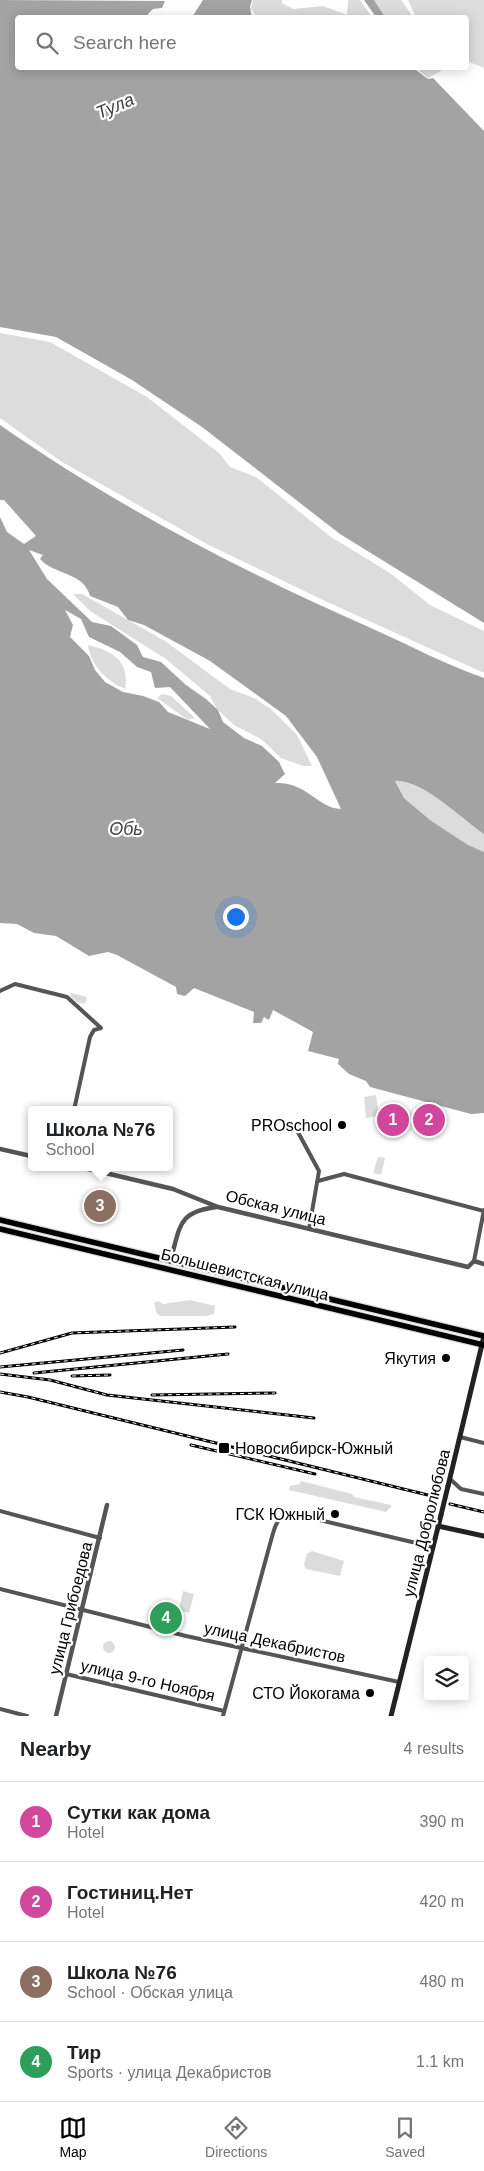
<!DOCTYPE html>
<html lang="en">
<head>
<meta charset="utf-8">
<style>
	body { margin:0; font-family:Helvetica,sans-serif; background:#f6f6f6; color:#202124 }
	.controls { position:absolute; right:15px; bottom:15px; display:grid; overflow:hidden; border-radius:5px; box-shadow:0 2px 12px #0003 }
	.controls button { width:45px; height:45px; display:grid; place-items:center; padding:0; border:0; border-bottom:1px solid #e0e0e0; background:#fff; color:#202124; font:25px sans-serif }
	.you { position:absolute; left:235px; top:916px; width:18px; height:18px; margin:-12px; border:4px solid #fff; border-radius:50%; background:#1a73e8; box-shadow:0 0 0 8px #1a73e833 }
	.badge { display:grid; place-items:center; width:32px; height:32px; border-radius:50%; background:#000; color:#fff; font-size:16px; font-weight:700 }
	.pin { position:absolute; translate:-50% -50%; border:2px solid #fff; box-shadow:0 1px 5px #0006 }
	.popup { position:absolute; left:28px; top:1106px; width:145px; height:65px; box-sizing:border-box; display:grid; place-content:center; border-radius:5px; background:#fff; filter:drop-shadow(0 1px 4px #0005); font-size:16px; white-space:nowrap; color:#757577 }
	.popup b { font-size:19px; color:#202124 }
	.popup::after { content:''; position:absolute; left:50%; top:100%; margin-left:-10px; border:10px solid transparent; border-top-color:#fff }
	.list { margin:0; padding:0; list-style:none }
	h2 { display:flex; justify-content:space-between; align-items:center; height:65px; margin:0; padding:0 20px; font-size:21px }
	h2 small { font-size:16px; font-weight:400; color:#757577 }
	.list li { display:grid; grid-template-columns:32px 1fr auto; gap:15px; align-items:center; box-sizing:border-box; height:80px; padding:0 20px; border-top:1px solid #e0e0e0 }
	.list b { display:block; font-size:19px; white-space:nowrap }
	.list p { margin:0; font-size:16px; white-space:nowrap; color:#757577 }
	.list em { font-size:16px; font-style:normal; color:#757577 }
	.icon { flex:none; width:28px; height:28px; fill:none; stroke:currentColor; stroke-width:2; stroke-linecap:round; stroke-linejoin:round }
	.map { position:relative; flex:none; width:484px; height:1716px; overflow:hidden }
	.search { position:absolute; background:#fff; box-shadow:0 2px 12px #0003; left:15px; right:15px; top:15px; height:55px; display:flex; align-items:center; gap:12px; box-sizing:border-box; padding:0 18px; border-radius:5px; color:#757577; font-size:19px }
	.sheet { height:385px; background:#fff }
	nav { display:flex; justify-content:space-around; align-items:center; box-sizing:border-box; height:70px; border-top:1px solid #e0e0e0; background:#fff; font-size:14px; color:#757577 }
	nav a { display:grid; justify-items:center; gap:2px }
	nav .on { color:#000 }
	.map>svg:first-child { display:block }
</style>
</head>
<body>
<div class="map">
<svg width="484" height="1716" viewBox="0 0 484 1716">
	<rect width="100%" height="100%" fill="#fff"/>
	<path fill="#dcdcdc" d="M253,0h29v3l11,6 30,-3 24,9 1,-15h12l12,17h-116l-5,-9z
		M374,0h27l12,17h-28z
		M408,0h76v68l-17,-7 -1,-43 -50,-1z
		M416,68h23l2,3 -13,7z
		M0,333l50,9 97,55 73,57 10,13 26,10 75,60 59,36 40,32 54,26v42l-159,-72 -118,-57 -145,-82 -62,-44z
		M73,594h9l83,47 65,48 24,9 17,11 26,26 15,31h-9l-22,-8 -20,-19 -27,-14 -17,-16 -7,-13 -44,-37 -76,-48z
		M88,645c25,6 42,16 37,44 -17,-7 -35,-24 -37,-44z
		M162,694l9,2 24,22 -7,2 -31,-22z
		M395,781c33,1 62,36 89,53v18l-16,-7 -38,-25 -26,-22z
		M71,993l16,4 -2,7 -8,-2 -7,-6z
		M376,1095l3,21 -13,2 -2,-21z
		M378,1157l7,1 -4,17 -8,-2z
		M190,1300l25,6 -1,8 -8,2h-45l-4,-2 -3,-11 4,-2 5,3z
		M301,1481l51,13 2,3 37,8v2l-5,5 -97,-22 1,-4 10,-2z
		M312,1551l32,10 -4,15 -34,-7 -2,-4 3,-11z
		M183,1591l11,3 -5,19 -10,-3z
		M103 1647a6 6 0 1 1 12 0a6 6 0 1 1-12 0Z"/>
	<path fill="#a3a3a3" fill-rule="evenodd" d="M0,0l165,1 -3,7 -9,1 -5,5 1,3 -131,1v50h395l15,11 5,-1 51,53v492l-144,-89 -138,-107 -70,-47 -76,-43 -56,-10z
		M203,0h49l-2,7 2,10h-60z
		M364,0h10l11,17h-9z
		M0,425c116,81 243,147 373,204 36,16 73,36 111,49v156c-23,-15 -61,-55 -89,-53l9,17 26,22 38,25 16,7v261l-13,1 -101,-27 -4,-6 -17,-7 -11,-10 1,-5 -31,-8 5,-19 -40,-22 -4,10 -5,-3 -3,6h-8l1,-11 -60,-24 -9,8 -8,-2 -1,-7 -59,-32 -9,-3 -19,4 -33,-20 -22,-3 -17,-9 -17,-1v-406l7,15 17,12 12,-8 -32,-36h-4zM29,550l14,5 -3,4c14,16 44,13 50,37l28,11 10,13 16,5 66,36 76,55 31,41 24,52c-24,-1 -33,-27 -66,-26l10,-9 -6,-12 -17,-16 -18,-8 -21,-16 -5,-12 -12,-11 -20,-14 -25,-23 -18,-5 -6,-12 -26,-19 -19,-4 -45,-43zM65,610l16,9 8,18 31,15 17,15 14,5 4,16 15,-1 40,42 -42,-17 -9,-10 -16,-6 -20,-4 -18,-10 -10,-12 -6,-14 -19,-19 3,-12z"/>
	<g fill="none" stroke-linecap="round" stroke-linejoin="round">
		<defs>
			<path id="trunk" d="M0,1220l484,116
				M0,1229l484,116"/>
		</defs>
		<use href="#trunk" stroke="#dbdbdb" stroke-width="8"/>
		<path stroke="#555" stroke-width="4" d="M0,991l15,-7 52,13 34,31 -7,2 -4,7 -16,73
			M293,1123l26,48 -10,58
			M318,1181l26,-7 140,37
			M474,1261l10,-51
			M460,1437l24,6
			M450,1479l11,10 23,5
			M0,1511l100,27
			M0,1589l186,47 213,46
			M66,1674l158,37
			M0,1709l27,7
			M223,1716l47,-172c4,-13 5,-27 20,-31l143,34"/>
		<path stroke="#555" stroke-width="4.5" d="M0,1149l31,7
			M80,1167l93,22 45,18 250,60 6,-6 10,3
			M170,1261c11,-34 6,-49 47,-54
			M56,1716l51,-211"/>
		<path stroke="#222" stroke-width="5" d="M448,1486l36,-150
			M438,1526l46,10
			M391,1716l50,-201"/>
		<use href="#trunk" stroke="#000" stroke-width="5.5"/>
		<defs>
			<path id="rail" d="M0,1353l72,-20 163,-6
				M0,1367l183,-17
				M34,1373l194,-19
				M0,1374l50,6 57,15 207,23
				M72,1376l38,-1
				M0,1392l28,5 408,100
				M152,1395l123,-2
				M191,1445l124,29
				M450,1504l34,8"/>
		</defs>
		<use href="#rail" stroke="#000" stroke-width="3"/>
		<use href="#rail" stroke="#fff" stroke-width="1" stroke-dasharray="4" stroke-linecap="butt"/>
		<path stroke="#222" stroke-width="5" d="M441,1515l7,-29"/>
	</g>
	<g fill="#000" stroke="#fff" stroke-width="2">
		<circle cx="342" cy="1125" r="5"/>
		<circle cx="446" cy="1358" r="5"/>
		<rect x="218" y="1442" width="12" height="12" rx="2.5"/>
		<circle cx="335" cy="1514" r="5"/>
		<circle cx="370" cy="1693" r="5"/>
	</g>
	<g text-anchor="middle" stroke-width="4.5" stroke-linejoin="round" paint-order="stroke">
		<g font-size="16" fill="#000" stroke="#fff" text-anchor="end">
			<text x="332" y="1131">PROschool</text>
			<text x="436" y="1364">Якутия</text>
			<text x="235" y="1454" text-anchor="start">Новосибирск-Южный</text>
			<text x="325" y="1520">ГСК Южный</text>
			<text x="360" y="1699">СТО Йокогама</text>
		</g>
		<g font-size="16" fill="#000" stroke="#fff">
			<text transform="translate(276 1207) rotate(14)" y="6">Обская улица</text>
			<text transform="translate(245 1274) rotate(14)" y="6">Большевистская улица</text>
			<text transform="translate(426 1523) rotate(-76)" y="6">улица Добролюбова</text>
			<text transform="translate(70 1608) rotate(-76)" y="6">улица Грибоедова</text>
			<text transform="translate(275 1642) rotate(12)" y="6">улица Декабристов</text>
			<text transform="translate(148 1680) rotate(13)" y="6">улица 9-го Ноября</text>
		</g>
		<g font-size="18" font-style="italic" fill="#444" stroke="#fff">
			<text transform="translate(115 106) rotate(-23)" y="6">Тула</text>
			<text x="126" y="835">Обь</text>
		</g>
	</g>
</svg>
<div class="controls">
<button><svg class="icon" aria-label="layers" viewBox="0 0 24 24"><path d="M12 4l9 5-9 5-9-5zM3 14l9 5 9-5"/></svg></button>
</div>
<div class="you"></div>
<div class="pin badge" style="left:393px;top:1120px;background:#d1479c">1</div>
<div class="pin badge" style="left:429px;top:1120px;background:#d1479c">2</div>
<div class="pin badge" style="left:100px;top:1206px;background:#8d6e63">3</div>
<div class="popup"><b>Школа №76</b>School</div>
<div class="pin badge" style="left:166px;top:1618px;background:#2e9e5b">4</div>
<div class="search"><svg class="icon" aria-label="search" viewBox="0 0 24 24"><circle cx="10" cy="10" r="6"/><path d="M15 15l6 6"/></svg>Search here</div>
</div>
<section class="sheet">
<h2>Nearby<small>4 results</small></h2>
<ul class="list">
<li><span class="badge" style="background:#d1479c">1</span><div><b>Сутки как дома</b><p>Hotel</p></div><em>390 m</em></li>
<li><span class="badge" style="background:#d1479c">2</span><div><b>Гостиниц.Нет</b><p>Hotel</p></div><em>420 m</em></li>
<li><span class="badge" style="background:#8d6e63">3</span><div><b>Школа №76</b><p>School · Обская улица</p></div><em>480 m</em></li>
<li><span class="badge" style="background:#2e9e5b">4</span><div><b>Тир</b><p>Sports · улица Декабристов</p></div><em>1.1 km</em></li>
</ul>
</section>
<nav>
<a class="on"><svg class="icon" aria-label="map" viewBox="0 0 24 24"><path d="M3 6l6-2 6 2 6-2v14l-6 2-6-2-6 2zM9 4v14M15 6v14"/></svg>Map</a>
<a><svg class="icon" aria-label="directions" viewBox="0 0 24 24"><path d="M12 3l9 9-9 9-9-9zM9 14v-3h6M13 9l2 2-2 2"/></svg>Directions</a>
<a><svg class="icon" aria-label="saved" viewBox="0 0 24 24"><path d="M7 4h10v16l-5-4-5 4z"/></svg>Saved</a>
</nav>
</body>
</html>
